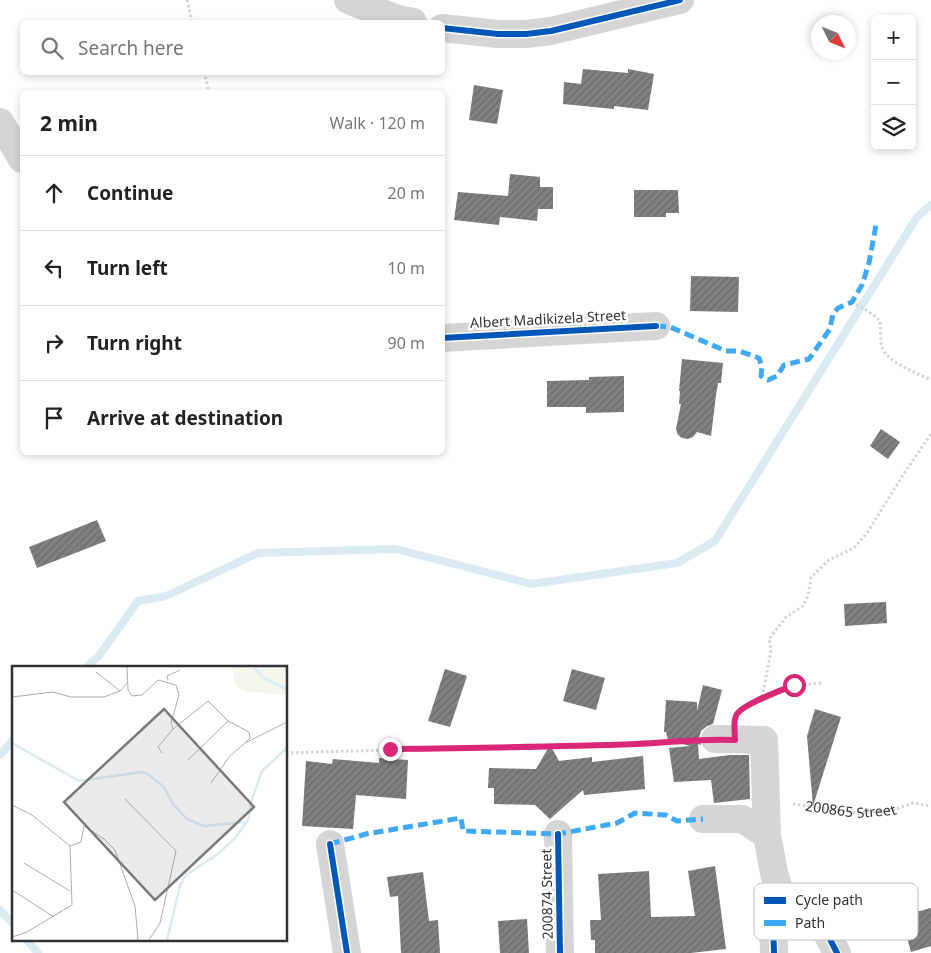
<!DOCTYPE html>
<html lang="en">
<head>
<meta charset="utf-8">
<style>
	body { margin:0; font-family:"Noto Sans",sans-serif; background:#f2f2f2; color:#222 }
	.controls { position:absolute; right:15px; top:15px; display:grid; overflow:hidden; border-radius:8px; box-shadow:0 2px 8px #0003 }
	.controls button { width:45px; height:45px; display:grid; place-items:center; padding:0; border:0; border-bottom:1px solid #e0e0e0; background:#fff; color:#222; font:25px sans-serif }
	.compass { position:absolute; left:811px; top:15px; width:45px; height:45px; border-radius:50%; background:#fff; box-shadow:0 2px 8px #0003; rotate:133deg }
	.stop { position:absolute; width:15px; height:15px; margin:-11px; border:4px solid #db2777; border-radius:50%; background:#fff }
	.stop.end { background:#db2777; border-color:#fff; box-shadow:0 1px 5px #0008 }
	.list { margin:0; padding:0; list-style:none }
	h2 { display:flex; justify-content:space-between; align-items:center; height:65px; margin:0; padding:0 20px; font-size:21px }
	h2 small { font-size:16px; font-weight:400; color:#767676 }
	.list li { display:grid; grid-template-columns:32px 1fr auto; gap:15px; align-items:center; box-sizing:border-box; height:75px; padding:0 20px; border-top:1px solid #e0e0e0 }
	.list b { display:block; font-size:19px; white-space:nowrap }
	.list em { font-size:16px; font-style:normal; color:#767676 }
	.icon { flex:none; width:28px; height:28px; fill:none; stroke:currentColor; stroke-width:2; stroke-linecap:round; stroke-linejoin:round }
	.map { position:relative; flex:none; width:931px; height:953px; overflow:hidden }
	.search { position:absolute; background:#fff; box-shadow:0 2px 8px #0003; left:20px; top:20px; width:425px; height:55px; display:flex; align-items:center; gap:12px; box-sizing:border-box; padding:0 18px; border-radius:8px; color:#767676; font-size:19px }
	.panel { position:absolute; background:#fff; box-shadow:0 2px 8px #0003; left:20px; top:90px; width:425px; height:365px; border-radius:8px }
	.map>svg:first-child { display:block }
</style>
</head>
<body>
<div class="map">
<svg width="931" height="953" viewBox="0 0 931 953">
	<defs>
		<pattern id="building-hatch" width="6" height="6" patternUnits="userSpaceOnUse" patternTransform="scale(1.25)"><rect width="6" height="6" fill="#808080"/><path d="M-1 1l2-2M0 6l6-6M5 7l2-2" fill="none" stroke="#696969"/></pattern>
	</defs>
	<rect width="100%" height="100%" fill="#fff"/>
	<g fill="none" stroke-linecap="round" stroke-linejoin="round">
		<path stroke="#dbebf3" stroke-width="8" d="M86,667l12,-10 40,-56 28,-5 92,-43 138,-4 136,35 145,-21 38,-22 202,-324 14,-12
			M0,755l14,-16
			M0,910l14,15
			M26,939l12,14"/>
	</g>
	<path fill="url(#building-hatch)" d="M583,69l45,4v-4l26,5 -6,36 -34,-4v3l-51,-5 1,-22 17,2z
		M474,85l29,5 -6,34 -28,-4z
		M510,174l30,3v10h13v22h-15l-1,12 -37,-4 -1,8 -45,-5 4,-28 50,4z
		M634,190h44l1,23h-13v4h-32z
		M691,276l48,1 -1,35 -48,-1z
		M682,359l41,4 -2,20h-3l-2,12 -5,41 -14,-4 -4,5 -5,2 -6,-1 -4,-3 -2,-6 5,-25h-2l1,-13h-1z
		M624,376v36l-38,1v-6h-39v-26l42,-1v-3z
		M881,429l19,13 -12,17 -18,-13z
		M97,520l9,21 -69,27 -8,-21z
		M886,602l1,21 -42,3 -1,-22z
		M445,669l22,7 -17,51 -22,-6z
		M572,669l33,9 -9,32 -33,-9z
		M703,685l19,5 -9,34 -6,2 -6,5 -2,7 2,7 -3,-1 1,15 31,-4h19l1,44 -36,4 -3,-23 -37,2 -5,-34 21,-2 -22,-6 -2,-8h-2l2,-32 31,2v9z
		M815,709l26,8 -28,89 -6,-70z
		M550,745l9,16 33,-4v5l51,-6 2,33 -61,6 -1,-5 -33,29 -15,-14 -41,-1v-16h-6l1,-20 47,1z
		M379,758l29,2 -2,39 -50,-4 -3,34 -51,-3 4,-65 26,3 1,-5 46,4z
		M715,866l11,83 -35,4h-96v-13h-4l-1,-20h11l-3,-46 51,-3 2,46 44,-1 -7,-45z
		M423,872l6,49 9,-1 2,33h-39l-3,-57 -8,1 -3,-20z
		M931,908v38l-20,6 -10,-36z
		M527,919l2,34h-29l-2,-32z"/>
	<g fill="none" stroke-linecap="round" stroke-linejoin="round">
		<g stroke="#d5d5d5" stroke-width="3" stroke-dasharray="2.5 2.5" stroke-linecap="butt">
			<path d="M187,0l5,22"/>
			<path d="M204,72l5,20"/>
			<path d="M852,302c8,5 21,11 27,18 4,6 -2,24 7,34 11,12 31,19 45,26"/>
			<path d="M762,700l32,-15 28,-2"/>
			<path d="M738,712l9,-6 15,-6 9,-50 -2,-11 17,-22 17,-11 4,-8 3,-12 1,-9 18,-17 25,-12 13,-15 36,-58 28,-41"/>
			<path d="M286,753c134,-5 269,-3 403,-12"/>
			<path id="s1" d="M793,804l65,9 35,-3 20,-7 18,3"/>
		</g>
		<path stroke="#d5d5d5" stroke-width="28" d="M348,0l50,19 15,3
			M442,28l56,6h28l25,-3 129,-31
			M0,122l22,37
			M442,338l214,-12
			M715,739l49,1 3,95 7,38 9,29
			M703,819h39l25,16
			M558,834l2,119
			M330,844l17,109
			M774,953c0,-12 -2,-27 1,-39 1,-6 5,-11 12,-13 24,-6 41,35 50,52"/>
		<path stroke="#3fa9f5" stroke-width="5" stroke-dasharray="10 5" stroke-linecap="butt" d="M656,326l14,1 56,24h13l20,7 3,9 -1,9 7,4 9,-4 7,-11 25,-6 21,-30 3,-15 5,-6 14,-6 10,-17 7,-22 7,-38
			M330,844l36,-10 95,-16 2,13 95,3 59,-11 18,-10 31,2 11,6 26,-2"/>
		<defs>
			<path id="cycleway" d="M442,28l56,6h28l25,-3 129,-31
				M442,338l214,-12
				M558,834l2,119
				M330,844l17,109
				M774,953c0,-12 -2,-27 1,-39 1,-6 5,-11 12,-13 24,-6 41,35 50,52"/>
		</defs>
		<use href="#cycleway" stroke="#fff" stroke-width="9"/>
		<use href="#cycleway" stroke="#0057b8" stroke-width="6"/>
	</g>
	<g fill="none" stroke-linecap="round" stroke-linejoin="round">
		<path stroke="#db2777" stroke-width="6" d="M390,749c82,-1 164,-2 246,-5 33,-1 66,-6 99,-4 0,-8 -2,-18 1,-24 3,-11 47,-26 58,-31"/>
	</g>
	<g text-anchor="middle" stroke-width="5" stroke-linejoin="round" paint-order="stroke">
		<g font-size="14" fill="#313131" stroke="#fff">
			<text transform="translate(548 319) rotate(-3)" y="5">Albert Madikizela Street</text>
			<text dy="5" stroke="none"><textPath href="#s1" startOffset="58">200865 Street</textPath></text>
			<text transform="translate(547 894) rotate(-91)" y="5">200874 Street</text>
		</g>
	</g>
	<g transform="translate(12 666)">
		<rect width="275" height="275" fill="#fff"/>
		<path d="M223,1h52v28l-42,-3 -9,-6 -4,-17z" fill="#f2f6ed"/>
		<path fill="none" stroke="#dbebf3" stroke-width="2.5" d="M241,1l11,11 23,11M0,77l67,38 63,-9 6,2 16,13 9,17 14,15 17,7 42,-4M155,274l13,-54 6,-11 32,-21 18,-17 13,-19 2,-16 11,-31 25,-23"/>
		<path fill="none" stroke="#adadad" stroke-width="1" d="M115,1l1,23 4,6 10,-1 16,-15 18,5 3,10 -8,28 2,6 35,-28 20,20 21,11 1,6 -5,5M84,6l24,19M156,14l-1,-4 13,-6M0,31l41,-5 18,5h33l16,-6 8,-9M150,87l-4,-6 15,-18M176,94l40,-39M199,117l18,-26 16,-14 42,-21M113,133l51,52 -16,72 -11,17M0,139l20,10 38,31M58,180l11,-4 3,-16 20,13 11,11 20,56 3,34M12,197l46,28M0,224l42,27M0,271l15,-5 45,-27 -2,-59"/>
		<path fill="#797979" fill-opacity="0.15" stroke="#797979" stroke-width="2.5" d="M152,43l90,98 -99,93 -91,-98z"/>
		<rect width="275" height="275" fill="none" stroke="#313131" stroke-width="2.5"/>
	</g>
	<rect x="754" y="883" width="164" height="57" rx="8" fill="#fff" stroke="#c1c1c1" stroke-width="1"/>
	<rect x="764" y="897" width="22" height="7" fill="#0057b8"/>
	<rect x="764" y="920" width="22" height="6" fill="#3fa9f5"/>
	<g font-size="14" fill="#313131">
		<text x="795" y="905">Cycle path</text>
		<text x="795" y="928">Path</text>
	</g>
</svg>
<div class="controls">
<button>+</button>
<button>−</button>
<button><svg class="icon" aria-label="layers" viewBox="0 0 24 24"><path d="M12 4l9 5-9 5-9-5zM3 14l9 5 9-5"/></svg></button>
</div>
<svg class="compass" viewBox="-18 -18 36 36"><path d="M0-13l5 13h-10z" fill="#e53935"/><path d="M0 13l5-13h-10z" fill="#767676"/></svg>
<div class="stop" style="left:794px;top:685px"></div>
<div class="stop end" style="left:390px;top:749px"></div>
<div class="search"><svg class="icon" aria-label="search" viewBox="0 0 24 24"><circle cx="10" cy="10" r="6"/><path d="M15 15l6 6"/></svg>Search here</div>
<section class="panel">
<h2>2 min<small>Walk · 120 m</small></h2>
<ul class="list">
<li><svg class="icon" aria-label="ahead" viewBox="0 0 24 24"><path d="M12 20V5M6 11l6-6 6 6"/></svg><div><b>Continue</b></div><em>20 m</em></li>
<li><svg class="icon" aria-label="left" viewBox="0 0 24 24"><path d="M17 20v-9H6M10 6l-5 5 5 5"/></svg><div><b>Turn left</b></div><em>10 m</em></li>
<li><svg class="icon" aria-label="right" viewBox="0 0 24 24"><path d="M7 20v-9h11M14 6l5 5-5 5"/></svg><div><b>Turn right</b></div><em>90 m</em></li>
<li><svg class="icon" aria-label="arrive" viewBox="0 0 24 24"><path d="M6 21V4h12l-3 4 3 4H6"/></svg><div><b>Arrive at destination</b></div></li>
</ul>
</section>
</div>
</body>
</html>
